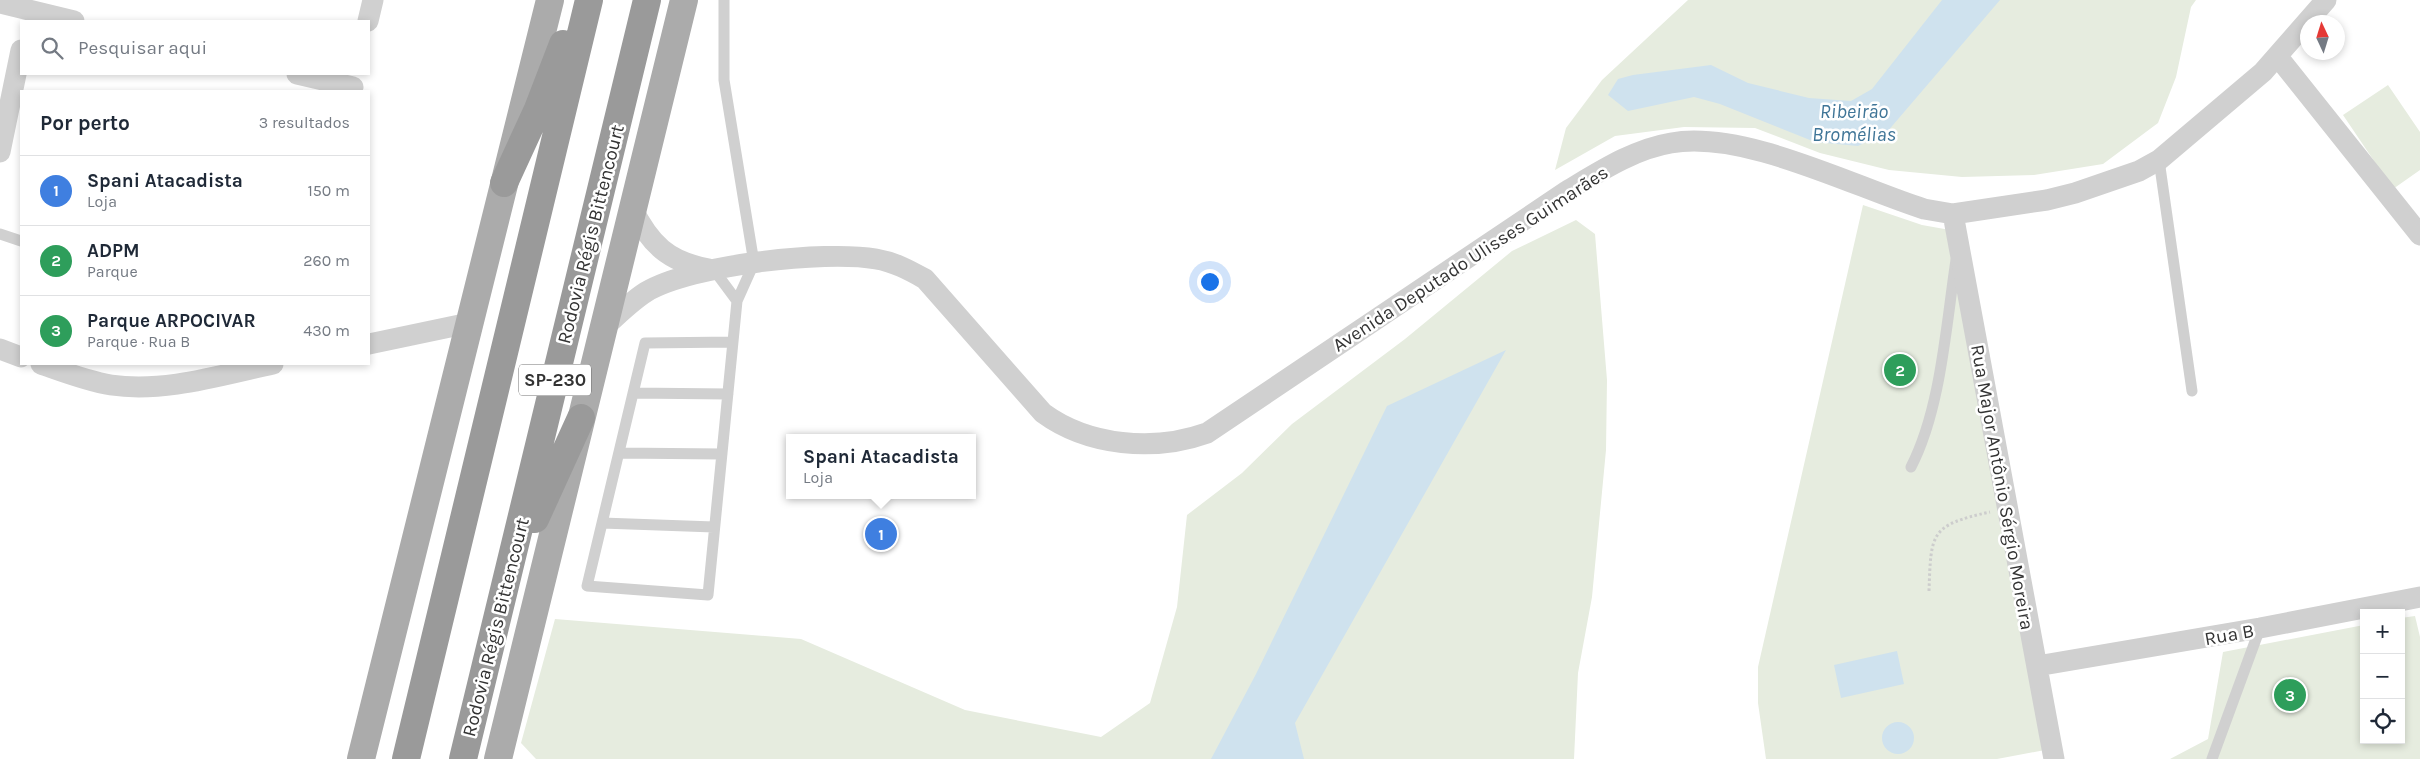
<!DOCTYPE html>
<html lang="pt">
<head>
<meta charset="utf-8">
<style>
	body { margin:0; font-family:Karla,sans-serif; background:#f2f2f3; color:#1f2937 }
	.controls { position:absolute; right:15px; bottom:15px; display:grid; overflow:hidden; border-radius:0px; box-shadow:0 2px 8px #0003 }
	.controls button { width:45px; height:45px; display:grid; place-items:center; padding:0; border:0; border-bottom:1px solid #e0e1e3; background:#fff; color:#1f2937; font:25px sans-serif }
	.compass { position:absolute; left:2300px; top:15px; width:45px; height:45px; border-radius:50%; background:#fff; box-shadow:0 2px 8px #0003; rotate:356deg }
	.you { position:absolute; left:1209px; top:281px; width:18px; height:18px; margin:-12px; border:4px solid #fff; border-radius:50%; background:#1a73e8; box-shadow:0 0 0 8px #1a73e833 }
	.badge { display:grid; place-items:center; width:32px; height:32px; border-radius:50%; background:#0f766e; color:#fff; font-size:16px; font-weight:700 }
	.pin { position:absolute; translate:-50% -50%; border:2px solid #fff; box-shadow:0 1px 5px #0006 }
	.popup { position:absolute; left:786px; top:434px; width:190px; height:65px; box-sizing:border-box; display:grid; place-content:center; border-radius:0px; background:#fff; filter:drop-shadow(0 1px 4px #0005); font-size:16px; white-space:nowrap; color:#747a83 }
	.popup b { font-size:19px; color:#1f2937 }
	.popup::after { content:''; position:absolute; left:50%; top:100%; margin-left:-10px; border:10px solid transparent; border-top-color:#fff }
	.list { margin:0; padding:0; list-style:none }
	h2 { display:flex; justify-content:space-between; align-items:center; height:65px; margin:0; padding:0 20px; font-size:21px }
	h2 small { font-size:16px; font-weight:400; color:#747a83 }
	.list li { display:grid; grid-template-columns:32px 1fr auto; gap:15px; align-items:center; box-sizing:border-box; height:70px; padding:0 20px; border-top:1px solid #e0e1e3 }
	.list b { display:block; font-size:19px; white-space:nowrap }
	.list p { margin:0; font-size:16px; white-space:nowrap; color:#747a83 }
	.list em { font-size:16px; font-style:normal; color:#747a83 }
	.icon { flex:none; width:28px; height:28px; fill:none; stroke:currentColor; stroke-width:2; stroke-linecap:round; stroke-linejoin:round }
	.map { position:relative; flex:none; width:2420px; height:759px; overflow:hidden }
	.search { position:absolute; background:#fff; box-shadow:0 2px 8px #0003; left:20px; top:20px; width:350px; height:55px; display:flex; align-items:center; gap:12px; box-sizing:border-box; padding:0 18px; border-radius:0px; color:#747a83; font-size:19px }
	.panel { position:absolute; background:#fff; box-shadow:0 2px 8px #0003; left:20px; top:90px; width:350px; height:275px; border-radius:0px }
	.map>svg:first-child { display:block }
</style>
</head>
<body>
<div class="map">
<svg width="2420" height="759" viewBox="0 0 2420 759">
	<rect width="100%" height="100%" fill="#fff"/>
	<path fill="#e6ecdf" d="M1688,0h508l-5,7 -15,70 -18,46 -55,41 -69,11 -72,2 -73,-7 -69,-17 -65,-25 -71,-1 -69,9 -60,34 11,-42 36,-48z
		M2388,85l32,47v38l-27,19 -50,-74z
		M1863,205l59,20 28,5 95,520 -48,9h-231l-8,-56v-36z
		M1576,220l19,14 12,146 -1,70 -14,147 -14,76 -4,86h-1038l-15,-16 34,-124 246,20 164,71 136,27 49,-34 27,-96 10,-92 55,-42 50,-49 113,-85 107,-88z
		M2415,616l5,21v122h-250l38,-20 15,-87 141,-27v115h37v-122z"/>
	<path fill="#cfe2ee" d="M1942,0h58l-113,132 -29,14 -43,-4 -95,-38 -26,-7 -66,14 -20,-16 10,-16 15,-4 78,-10 37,18 61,15 42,3 21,-12z
		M1506,350l-211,373 9,36h-93l45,-85 131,-268z
		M1897,651l7,33 -63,14 -7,-33z
		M1882 738a16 16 0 1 1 32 0a16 16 0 1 1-32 0Z"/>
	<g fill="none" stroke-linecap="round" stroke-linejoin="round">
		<path stroke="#cdcdcd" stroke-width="3" stroke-dasharray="2.5 2.5" stroke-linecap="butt" d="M1929,591c2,-58 1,-66 61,-79"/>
		<path stroke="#d0d0d0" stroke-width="11" d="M724,0v80l30,183 -17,38 -29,294 -121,-9 58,-243 88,-1
			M2159,160l33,231
			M0,234l21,7
			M714,270l23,31
			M633,393l95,1
			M619,453l103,1
			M1911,467c30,-58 35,-142 45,-207
			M602,523l112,4
			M2212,759l48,-131"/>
		<path stroke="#d0d0d0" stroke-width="21" d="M0,3l74,18
			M368,21l5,-21
			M2278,57l142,178
			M297,74l56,13
			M0,152l21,-102
			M632,208c18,36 36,54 77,61
			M1953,214l101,545
			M602,329c14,-12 28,-27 44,-37 45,-27 178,-42 230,-33 18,3 33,11 49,20l118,134c45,33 111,39 164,20l360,-242c32,-19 67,-42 104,-48 73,-13 181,43 253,66l29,5 94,-14 28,-7 64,-22 20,-11 104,-88 63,-72
			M369,344l100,-21
			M0,349l21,8
			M41,364c23,8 46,17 70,21 53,8 110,-10 162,-21
			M2037,666l223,-38 160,-31"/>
		<path stroke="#ababab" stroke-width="28" d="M361,759l189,-759
			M498,759l186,-759"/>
		<path stroke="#9a9a9a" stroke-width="28" d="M504,183l34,-74 25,-65
			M535,519l46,-101
			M406,759l183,-759
			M463,759l184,-759"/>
	</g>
	<g text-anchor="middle" stroke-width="5" stroke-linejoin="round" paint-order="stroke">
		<rect fill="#fff" stroke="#707070" stroke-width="1" x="519" y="364.5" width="72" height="31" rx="4"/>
		<g font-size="18" font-weight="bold" fill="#333">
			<text x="555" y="386">SP-230</text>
		</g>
		<g font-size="19" fill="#333" stroke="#fff">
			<text transform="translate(590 234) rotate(-76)" y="7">Rodovia Régis Bittencourt</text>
			<text transform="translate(1470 258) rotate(-33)" y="7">Avenida Deputado Ulisses Guimarães</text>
			<text transform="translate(2003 487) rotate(80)" y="7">Rua Major Antônio Sérgio Moreira</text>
			<text transform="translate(495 627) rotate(-76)" y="7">Rodovia Régis Bittencourt</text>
			<text transform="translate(2229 634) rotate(-10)" y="7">Rua B</text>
		</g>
		<g font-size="20" font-style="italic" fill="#3f7597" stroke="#fff">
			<text x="1854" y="118">Ribeirão<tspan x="1854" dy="23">Bromélias</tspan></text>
		</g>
	</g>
</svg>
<div class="controls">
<button>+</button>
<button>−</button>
<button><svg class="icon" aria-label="locate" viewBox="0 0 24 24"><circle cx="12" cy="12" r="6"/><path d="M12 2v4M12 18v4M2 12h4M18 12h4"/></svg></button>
</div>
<svg class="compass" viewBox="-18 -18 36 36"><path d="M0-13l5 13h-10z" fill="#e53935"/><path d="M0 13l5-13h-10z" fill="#747a83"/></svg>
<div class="you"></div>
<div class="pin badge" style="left:881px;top:534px;background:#3f7fe0">1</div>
<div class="popup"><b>Spani Atacadista</b>Loja</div>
<div class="pin badge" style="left:1900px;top:370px;background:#2e9e5b">2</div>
<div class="pin badge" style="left:2290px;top:695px;background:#2e9e5b">3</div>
<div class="search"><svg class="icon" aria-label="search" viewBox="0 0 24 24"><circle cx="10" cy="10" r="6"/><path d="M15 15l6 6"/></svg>Pesquisar aqui</div>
<section class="panel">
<h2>Por perto<small>3 resultados</small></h2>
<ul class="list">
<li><span class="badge" style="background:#3f7fe0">1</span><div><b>Spani Atacadista</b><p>Loja</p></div><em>150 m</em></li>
<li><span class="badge" style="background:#2e9e5b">2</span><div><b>ADPM</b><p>Parque</p></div><em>260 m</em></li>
<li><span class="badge" style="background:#2e9e5b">3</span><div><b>Parque ARPOCIVAR</b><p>Parque · Rua B</p></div><em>430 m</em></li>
</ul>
</section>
</div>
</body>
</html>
